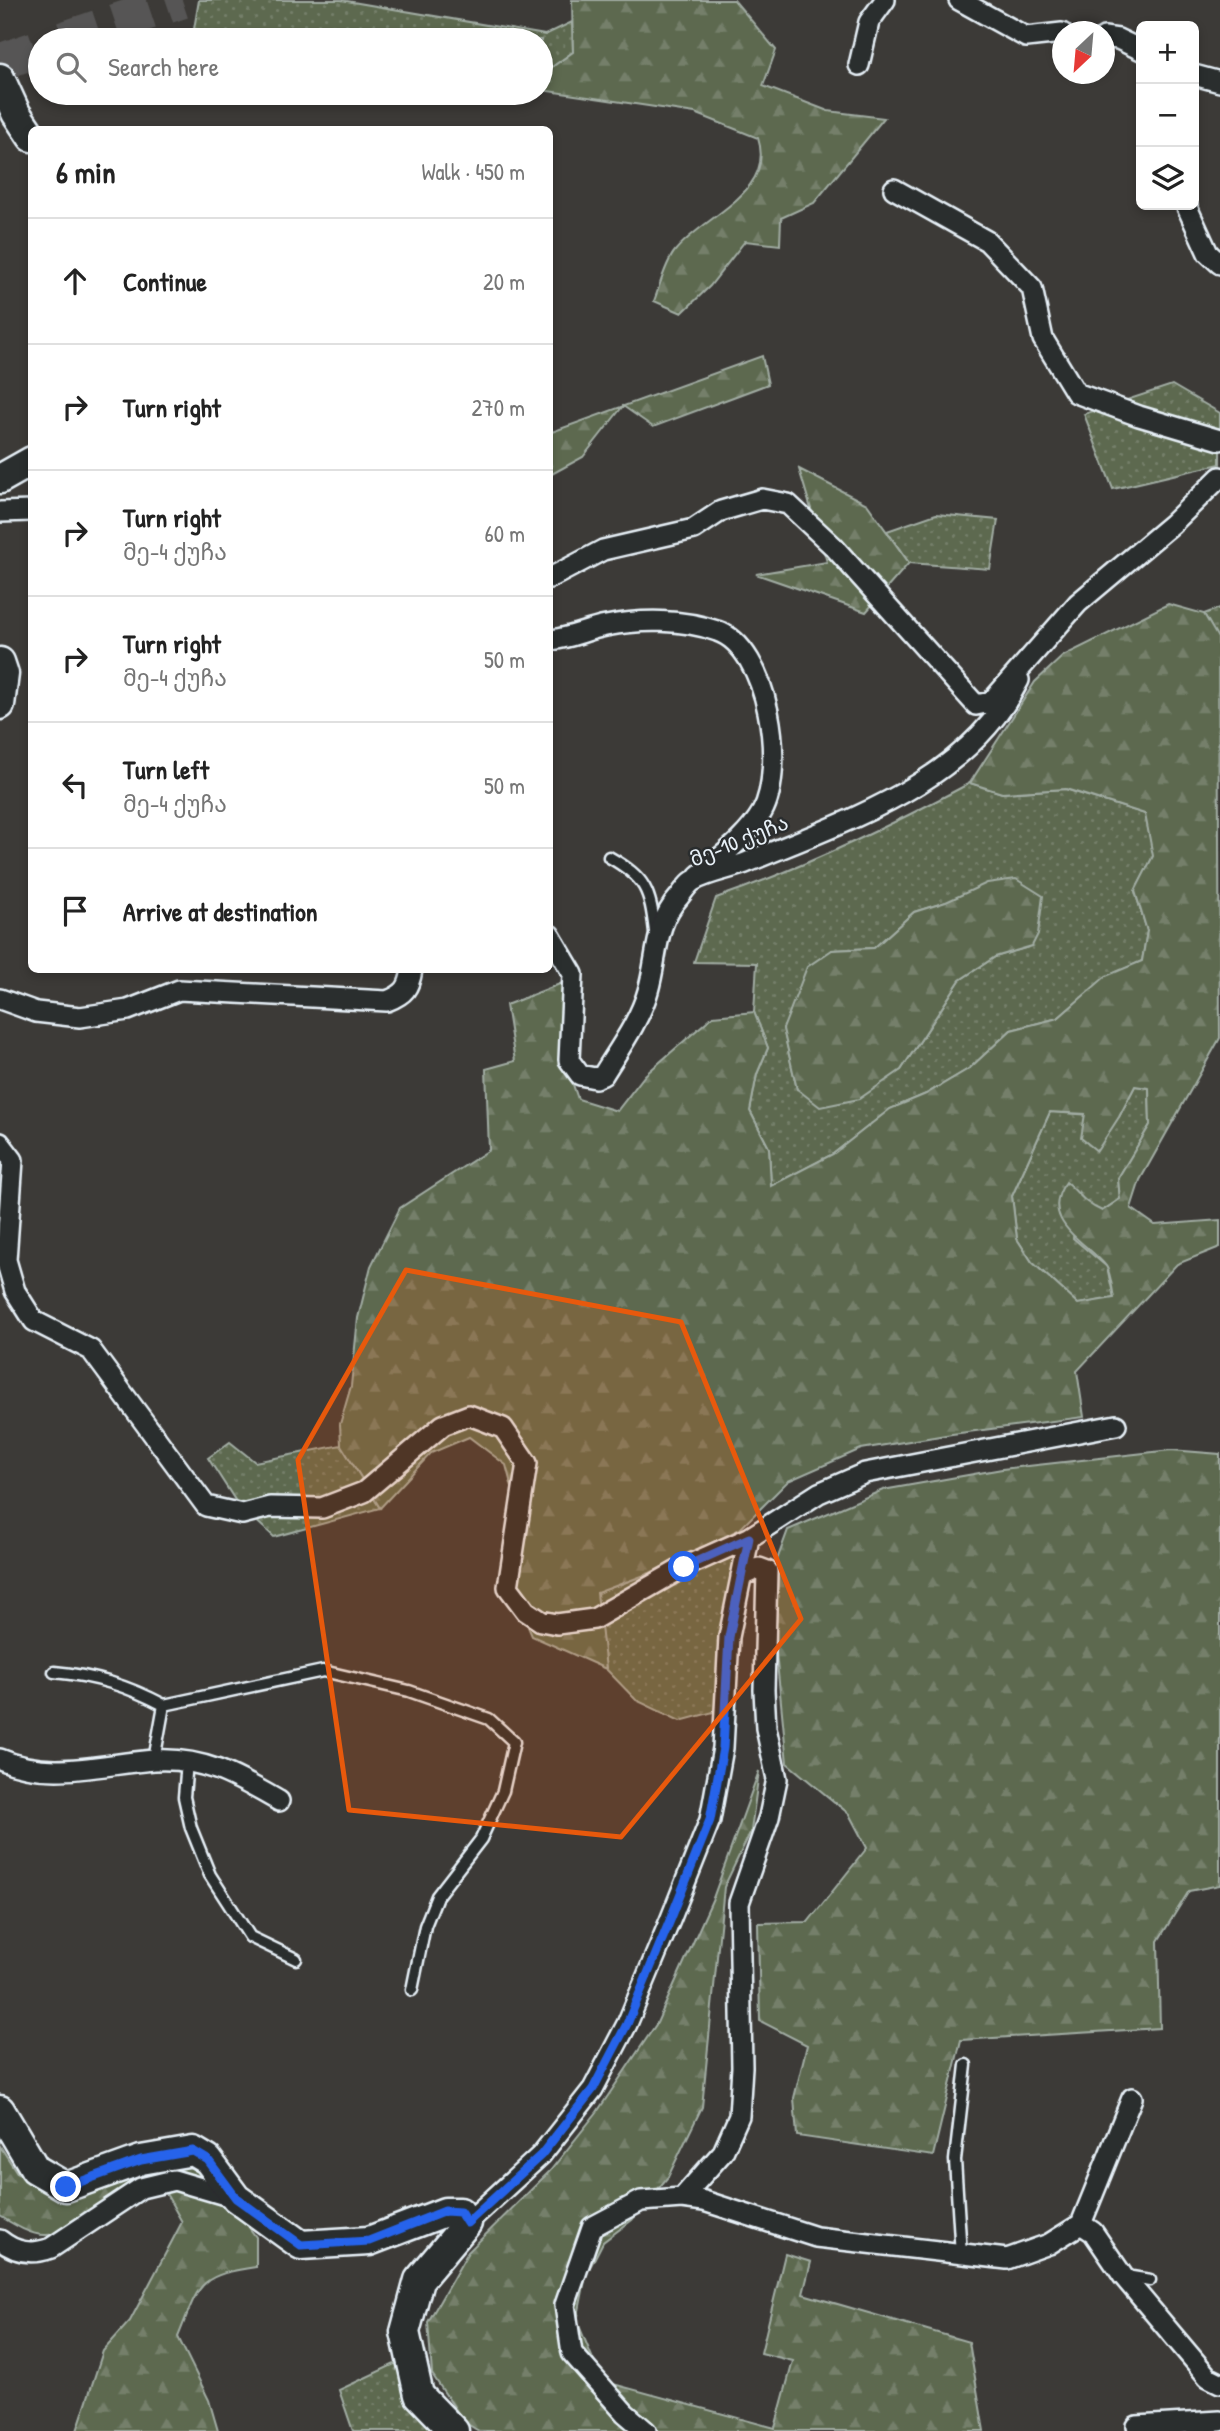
<!DOCTYPE html>
<html lang="en">
<head>
<meta charset="utf-8">
<style>
	body { margin:0; font-family:"Patrick Hand","Noto Sans Georgian",sans-serif; background:#f6f6f6; color:#222 }
	.controls { position:absolute; right:21px; top:21px; display:grid; overflow:hidden; border-radius:10px; box-shadow:0 4px 10px #0003 }
	.controls button { width:63px; height:63px; display:grid; place-items:center; padding:0; border:0; border-bottom:2px solid #e0e0e0; background:#fff; color:#222; font:35px sans-serif }
	.compass { position:absolute; left:1052px; top:21px; width:63px; height:63px; border-radius:50%; background:#fff; box-shadow:0 4px 10px #0003; rotate:206deg }
	.stop { position:absolute; width:21px; height:21px; margin:-16px; border:5px solid #2563eb; border-radius:50%; background:#fff }
	.stop.end { background:#2563eb; border-color:#fff; box-shadow:0 2px 7px #0008 }
	.list { margin:0; padding:0; list-style:none }
	h2 { display:flex; justify-content:space-between; align-items:center; height:91px; margin:0; padding:0 28px; font-size:30px }
	h2 small { font-size:23px; font-weight:400; color:#767676 }
	.list li { display:grid; grid-template-columns:46px 1fr auto; gap:21px; align-items:center; box-sizing:border-box; height:126px; padding:0 28px; border-top:2px solid #e0e0e0 }
	.list b { display:block; font-size:26px; white-space:nowrap }
	.list p { margin:0; font-size:23px; white-space:nowrap; color:#767676 }
	.list em { font-size:23px; font-style:normal; color:#767676 }
	.icon { flex:none; width:38px; height:38px; fill:none; stroke:currentColor; stroke-width:2; stroke-linecap:round; stroke-linejoin:round }
	.map { position:relative; flex:none; width:1220px; height:2431px; overflow:hidden }
	.search { position:absolute; background:#fff; box-shadow:0 4px 10px #0003; left:28px; top:28px; width:525px; height:77px; display:flex; align-items:center; gap:18px; box-sizing:border-box; padding:0 24px; border-radius:38px; color:#767676; font-size:26px }
	.panel { position:absolute; background:#fff; box-shadow:0 4px 10px #0003; left:28px; top:126px; width:525px; height:847px; border-radius:10px }
	.map>svg:first-child { display:block }
</style>
</head>
<body>
<div class="map">
<svg width="1220" height="2431" viewBox="0 0 1220 2431">
	<defs>
		<pattern id="grass-dots" width="8" height="8" patternUnits="userSpaceOnUse" patternTransform="scale(1.75)"><rect width="8" height="8" fill="#5d6950"/><path d="M2 2h.1M6 6h.1" fill="none" stroke="#747f6a" stroke-width="1.8" stroke-linecap="round"/></pattern>
		<pattern id="forest-firs" width="22" height="20" patternUnits="userSpaceOnUse" patternTransform="scale(1.75)"><rect width="22" height="20" fill="#5d6950"/><path d="M5 1l3.5 6h-7zM16 11l3.5 6h-7z" fill="#747f6a"/></pattern>
	</defs>
	<rect width="100%" height="100%" fill="#3c3a37"/>
	<filter id="ink" filterUnits="userSpaceOnUse"><feTurbulence type="fractalNoise" baseFrequency=".0143" numOctaves="2"/><feDisplacementMap in="SourceGraphic" scale="14" xChannelSelector="R" yChannelSelector="G"/><feConvolveMatrix kernelMatrix="1 2 1 2 8 2 1 2 1" color-interpolation-filters="sRGB"/></filter>
	<g filter="url(#ink)">
		<path fill="url(#grass-dots)" stroke="#a2ada4" stroke-width="2" fill-rule="evenodd" d="M199,0h142l204,35 27,-13 1,30 -32,23v-35h-282l-65,-11z
			M1172,385l48,28v51l-107,25 -29,-75z
			M936,514l62,6 -8,49 -81,-6 -22,-32z
			M1220,608v77l-5,-3 2,-44 -13,-24z
			M970,783l32,10 63,-4 80,25 9,42 -19,35 12,40 -5,30 -36,16 -48,41 -47,12 -41,38 -44,26 -36,15 -57,45 -62,32 -2,-38 -19,-37 7,-37 11,-26 -14,-36 3,-49 -63,-1 22,-64c88,-30 172,-71 254,-115zM946,902l86,44 -37,11 -35,23 -59,90 -104,19 -14,-61 49,-78 42,-2 40,-36z
			M1135,1086l14,2 1,37 -32,53 2,21 -18,12 -17,-7 -6,-11 -6,45 34,29 7,31 -36,6 -46,-42 -15,-23 -5,-43 38,-84 69,5z
			M230,1442l25,20 86,-17 39,63 -106,29 -37,-34 -29,-45z
			M740,1529l-4,177 -56,15 -44,-21 -30,-31 -10,-76 54,-20z
			M403,2360l39,71h-89l-14,-41z"/>
		<path fill="url(#forest-firs)" stroke="#a2ada4" stroke-width="2" fill-rule="evenodd" d="M572,0h162l42,50 -13,36 65,25 56,7 -70,85 -33,15 -1,27 -35,-4 -35,45 -28,27 -28,-12c6,-15 11,-38 21,-50 28,-35 101,-58 83,-113l-63,-25 -154,-23v-15l32,-23z
			M762,356l6,28 -115,43 -30,-21 -40,51 -33,18v-51l2,8z
			M799,469l68,35 42,59 -43,49 -110,-38 71,-12z
			M1168,604l36,10 14,24 2,400 -80,142 -9,28 24,17 65,-5v27l-43,17 -100,107 7,46 -132,17 -91,15 -73,32 -48,48 -90,44 -53,20 9,76 -74,-33 -24,-57 12,-61 -14,-53 -37,-28 -38,16 -51,55 -39,-63 -1,-21 11,-38 7,-68 13,-52 29,-58 89,-58 -3,-81 29,-8 -9,-56 59,-23 3,88 10,29 39,12 28,-36 68,-59 41,-4 14,36 -11,26 -7,37 19,37 2,38 62,-32 57,-45 36,-15 44,-26 41,-38 47,-12 48,-42 36,-15 5,-30 -12,-40 18,-35 -8,-42 -79,-25 -64,4 -32,-10 65,-101 28,-26zM1135,1086l14,2 1,37 -32,53 2,21 -18,12c-18,-8 -22,-17 -36,-29 -29,39 21,60 40,84 5,7 6,23 8,32l-36,6 -46,-42 -15,-23 -5,-43 38,-84 35,2 -4,24 16,13 22,-34z
			M1016,879l27,17 -5,38 -6,12 -37,11 -35,23 -59,90 -42,29 -39,8 -23,-18 -14,-60 24,-62 25,-17 42,-2 40,-36 32,-10 41,-19z
			M1171,1450l49,4v431l-31,6 -31,50 2,87 -199,12 -28,116 -136,-20 -3,-38 13,-53 -47,-24 -2,-98 50,-1 59,-74 -18,-34 -62,-51 -18,-181 19,-52 95,-40 119,-21z
			M759,1771l-8,60 -27,56 -22,220 -34,70 -36,43 -29,22 -17,33 -9,46 25,60 173,47 18,-67 -32,-8 24,-99 26,8 -8,32 166,48 15,89h-505l-15,-9 -32,-48 -4,-52 40,-70 82,-81 47,-59 60,-89 56,-125z
			M0,2146l18,28 40,22 114,-30h31l53,71v30c-60,8 -57,19 -78,70l31,63 9,31h-141l26,-80 27,-30 52,-99 -23,-41c-28,16 -81,55 -114,54 -15,0 -32,-11 -45,-19z"/>
		<g fill="none" stroke-linecap="round" stroke-linejoin="round">
			<path stroke="#565554" stroke-width="37" stroke-dasharray="37 18" stroke-linecap="butt" d="M63,40l119,-40
				M0,62l40,-14"/>
			<defs>
				<path id="lane" d="M609,857c37,21 41,33 46,75
					M54,1672c42,4 74,14 110,33l-10,55
					M164,1705l159,-34 86,20 80,28 25,23 -11,49 -22,48 -44,57 -12,30 -13,64
					M187,1762l-3,35 7,31 19,47 40,62 46,22
					M961,2255l-6,-95 11,-95
					M1126,2276l24,4"/>
				<path id="street" d="M959,0l67,37 36,-4
					M1104,37l14,2 23,11
					M859,65l10,-43 16,-22
					M1194,75l26,7
					M894,189l93,52 45,47 11,51 33,54 63,23 81,24
					M1186,205l22,48 12,11
					M0,512l32,-1
					M550,578l53,-28 91,-21 27,-18 41,-12 26,5 45,42 143,159 15,-3 87,-99 94,-79 48,-47
					M550,640c22,-2 35,-10 56,-14 35,-7 77,-7 111,5 52,17 69,138 45,181 -15,26 -42,45 -64,64
					M550,935l23,39 -4,86 11,15 15,3 8,-3c16,-26 37,-55 45,-84 10,-34 6,-66 31,-94 4,-5 9,-13 14,-16 15,-9 38,-12 55,-19 100,-42 219,-79 271,-182
					M0,999l36,13 44,5 48,-7 51,-20 208,11c18,-7 22,-13 25,-31
					M0,1143l13,17 -7,100 9,31 19,30 57,29 115,156 36,8 28,-7 52,1 42,-16 79,-67 26,-10 34,13 24,35 -19,124 18,24 15,10 16,3 37,-5 90,-52 65,-29
					M0,1759c50,22 101,5 154,1 50,-3 83,17 125,41
					M682,2198l41,-46 16,-36 3,-49 -3,-164 30,-86 8,-38 -11,-51 -2,-38 3,-119 -8,-3 -18,8
					M467,2223l74,-68 52,-66 34,-65 44,-106 39,-98 13,-72 6,-111 20,-99 70,-45 46,-20 251,-48
					M1081,2224l12,8 30,44 85,101 12,6
					M0,2240c16,13 32,15 51,8l90,-60 33,-8 61,18
					M1137,2426l83,-5
					M646,2431l-21,-18 -53,-60 -7,-48 27,-78 49,-26 41,-3 22,3 112,36 191,22 42,-15 32,-20 51,-126"/>
				<path id="secondary" d="M0,78l16,35 16,24
					M0,479l32,-18
					M0,662l4,12 -4,31
					M0,2110l35,59 31,18 75,-27 52,-9 15,9 28,38 65,47 68,-4 76,-29h15l7,11 -48,57 -14,52 14,63 35,36"/>
			</defs>
			<use href="#lane" stroke="#e8f1f8" stroke-width="15"/>
			<use href="#street" stroke="#e8f1f8" stroke-width="24"/>
			<use href="#secondary" stroke="#e8f1f8" stroke-width="33"/>
			<use href="#lane" stroke="#2a2d2e" stroke-width="10"/>
			<use href="#street" stroke="#2a2d2e" stroke-width="19"/>
			<use href="#secondary" stroke="#2a2d2e" stroke-width="28"/>
		</g>
	</g>
	<g fill="none" stroke-linecap="round" stroke-linejoin="round" filter="url(#ink)">
		<path stroke="#2563eb" stroke-width="9" d="M66,2187l75,-27 52,-9 15,9 28,38 65,47 68,-4 76,-30 15,1 7,11 74,-68 52,-66 34,-65 44,-106 39,-98 13,-72 6,-111 20,-99 -65,29"/>
	</g>
	<path fill="#e8590c" fill-opacity="0.2" stroke="#e8590c" stroke-width="5" stroke-linejoin="round" d="M406,1270l275,52 120,297 -180,218 -272,-27 -51,-350z"/>
	<g text-anchor="middle" stroke-width="5" stroke-linejoin="round" paint-order="stroke">
		<g font-size="21" fill="#e8f1f8" stroke="#2a2d2e">
			<text transform="translate(739 841) rotate(-22)" y="7">მე-10 ქუჩა</text>
		</g>
	</g>
</svg>
<div class="controls">
<button>+</button>
<button>−</button>
<button><svg class="icon" aria-label="layers" viewBox="0 0 24 24"><path d="M12 4l9 5-9 5-9-5zM3 14l9 5 9-5"/></svg></button>
</div>
<svg class="compass" viewBox="-18 -18 36 36"><path d="M0-13l5 13h-10z" fill="#e53935"/><path d="M0 13l5-13h-10z" fill="#767676"/></svg>
<div class="stop" style="left:684px;top:1567px"></div>
<div class="stop end" style="left:66px;top:2187px"></div>
<div class="search"><svg class="icon" aria-label="search" viewBox="0 0 24 24"><circle cx="10" cy="10" r="6"/><path d="M15 15l6 6"/></svg>Search here</div>
<section class="panel">
<h2>6 min<small>Walk · 450 m</small></h2>
<ul class="list">
<li><svg class="icon" aria-label="ahead" viewBox="0 0 24 24"><path d="M12 20V5M6 11l6-6 6 6"/></svg><div><b>Continue</b></div><em>20 m</em></li>
<li><svg class="icon" aria-label="right" viewBox="0 0 24 24"><path d="M7 20v-9h11M14 6l5 5-5 5"/></svg><div><b>Turn right</b></div><em>270 m</em></li>
<li><svg class="icon" aria-label="right" viewBox="0 0 24 24"><path d="M7 20v-9h11M14 6l5 5-5 5"/></svg><div><b>Turn right</b><p>მე-4 ქუჩა</p></div><em>60 m</em></li>
<li><svg class="icon" aria-label="right" viewBox="0 0 24 24"><path d="M7 20v-9h11M14 6l5 5-5 5"/></svg><div><b>Turn right</b><p>მე-4 ქუჩა</p></div><em>50 m</em></li>
<li><svg class="icon" aria-label="left" viewBox="0 0 24 24"><path d="M17 20v-9H6M10 6l-5 5 5 5"/></svg><div><b>Turn left</b><p>მე-4 ქუჩა</p></div><em>50 m</em></li>
<li><svg class="icon" aria-label="arrive" viewBox="0 0 24 24"><path d="M6 21V4h12l-3 4 3 4H6"/></svg><div><b>Arrive at destination</b></div></li>
</ul>
</section>
</div>
</body>
</html>
